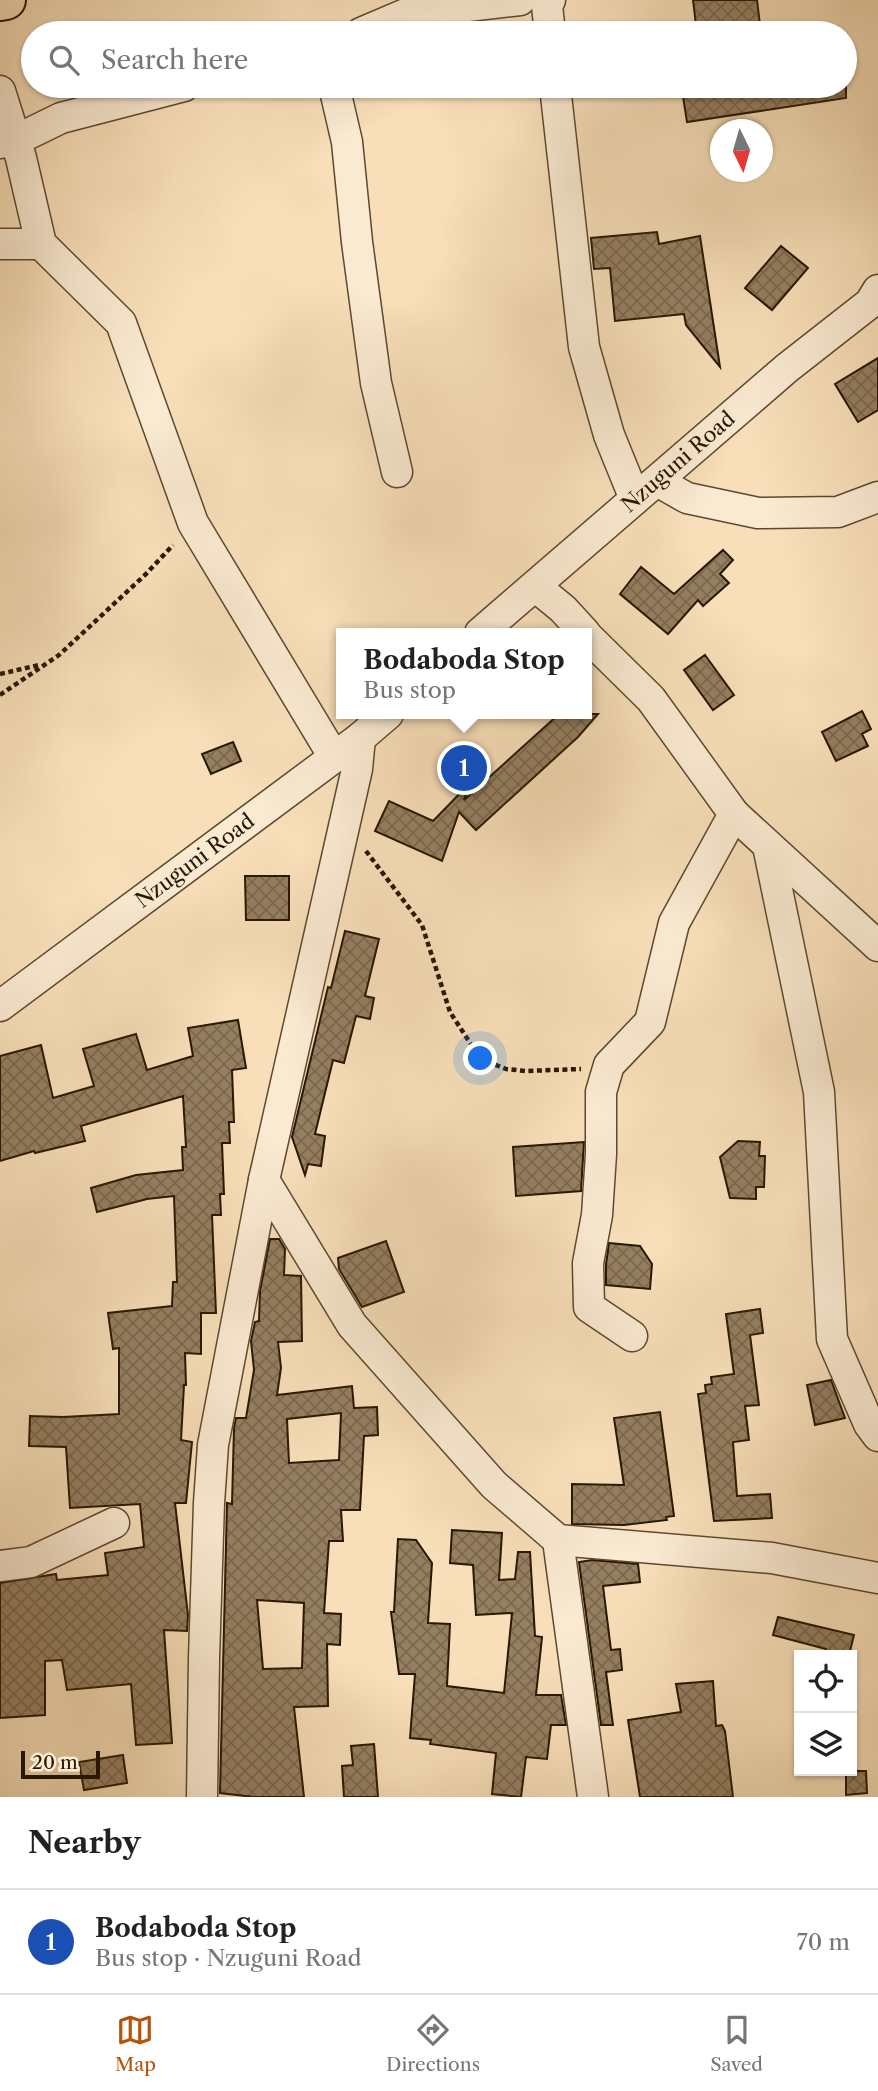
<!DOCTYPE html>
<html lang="en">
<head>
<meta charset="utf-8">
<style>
	body { margin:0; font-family:"Libre Caslon Text",serif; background:#f6f6f6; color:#222 }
	.controls { position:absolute; right:21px; bottom:21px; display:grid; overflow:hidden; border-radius:0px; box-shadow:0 2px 5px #0004 }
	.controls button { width:63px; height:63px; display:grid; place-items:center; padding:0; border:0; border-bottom:2px solid #e0e0e0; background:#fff; color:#222; font:35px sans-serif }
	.compass { position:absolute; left:710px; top:119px; width:63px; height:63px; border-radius:50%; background:#fff; box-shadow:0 2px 5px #0004; rotate:175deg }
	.scale { position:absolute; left:21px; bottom:18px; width:79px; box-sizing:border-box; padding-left:7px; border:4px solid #291702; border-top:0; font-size:19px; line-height:24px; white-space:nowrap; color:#291702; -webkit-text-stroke:5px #faead2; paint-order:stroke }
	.you { position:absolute; left:481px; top:1059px; width:24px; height:24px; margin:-18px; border:5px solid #fff; border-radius:50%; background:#1a73e8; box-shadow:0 0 0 10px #1a73e833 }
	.badge { display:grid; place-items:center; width:46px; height:46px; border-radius:50%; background:#b45309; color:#fff; font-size:23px; font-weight:700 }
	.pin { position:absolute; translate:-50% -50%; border:4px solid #fff; box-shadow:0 2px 7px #0006 }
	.popup { position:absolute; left:336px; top:628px; width:256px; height:91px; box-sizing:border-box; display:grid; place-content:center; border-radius:0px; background:#fff; filter:drop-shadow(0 2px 5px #0005); font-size:23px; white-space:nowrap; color:#767676 }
	.popup b { font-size:26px; color:#222 }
	.popup::after { content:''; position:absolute; left:50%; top:100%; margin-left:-14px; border:14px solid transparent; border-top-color:#fff }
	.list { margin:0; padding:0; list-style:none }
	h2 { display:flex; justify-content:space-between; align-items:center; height:91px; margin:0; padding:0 28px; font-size:30px }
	h2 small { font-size:23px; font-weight:400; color:#767676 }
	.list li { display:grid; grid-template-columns:46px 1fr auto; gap:21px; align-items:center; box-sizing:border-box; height:105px; padding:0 28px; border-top:2px solid #e0e0e0 }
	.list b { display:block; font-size:26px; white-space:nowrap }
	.list p { margin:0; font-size:23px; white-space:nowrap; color:#767676 }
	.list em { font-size:23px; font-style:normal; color:#767676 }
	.icon { flex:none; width:38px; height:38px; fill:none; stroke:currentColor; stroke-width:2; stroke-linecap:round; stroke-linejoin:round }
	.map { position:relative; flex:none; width:878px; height:1797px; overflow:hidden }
	.search { position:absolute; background:#fff; box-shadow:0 2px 5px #0004; left:21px; right:21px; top:21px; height:77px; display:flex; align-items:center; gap:18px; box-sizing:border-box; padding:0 24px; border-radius:38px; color:#767676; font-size:26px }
	.sheet { height:196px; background:#fff }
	nav { display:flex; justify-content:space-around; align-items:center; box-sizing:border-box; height:98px; border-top:2px solid #e0e0e0; background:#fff; font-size:19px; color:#767676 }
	nav a { display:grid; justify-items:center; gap:4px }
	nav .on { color:#b45309 }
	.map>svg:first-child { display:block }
</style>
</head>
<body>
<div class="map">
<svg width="878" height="1797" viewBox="0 0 878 1797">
	<defs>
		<pattern id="building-cross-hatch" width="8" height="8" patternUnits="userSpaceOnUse" patternTransform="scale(1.75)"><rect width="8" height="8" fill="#957f61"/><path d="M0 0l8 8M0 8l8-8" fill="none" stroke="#7a674e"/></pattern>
	</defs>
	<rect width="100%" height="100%" fill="#f8dfb9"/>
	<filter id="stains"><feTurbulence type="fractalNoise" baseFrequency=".00286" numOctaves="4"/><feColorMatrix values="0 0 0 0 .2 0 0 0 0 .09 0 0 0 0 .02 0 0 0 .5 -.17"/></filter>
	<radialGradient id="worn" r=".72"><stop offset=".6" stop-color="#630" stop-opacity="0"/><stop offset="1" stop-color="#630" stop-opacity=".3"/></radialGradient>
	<path fill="url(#building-cross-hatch)" stroke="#291702" stroke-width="2" fill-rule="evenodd" d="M693,0h64l4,33h-64z
		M713,86h133v12l-159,24 -5,-32z
		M657,232l2,12 41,-8 20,131 -34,-42 -2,-11 -69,7 -5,-53 -16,1 -3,-31z
		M781,246l27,22 -36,42 -27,-22z
		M878,358v52l-20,12 -23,-38z
		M723,550l10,10 -13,14 9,9 -26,23 -5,-6 -30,34 -48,-40 21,-27 33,27z
		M705,655l29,40 -21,15 -29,-40z
		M862,711l9,18 -9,5 6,12 -32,15 -14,-29z
		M559,714h39l-20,23 -102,93 -17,-18 -17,49 -67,-30 14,-30 44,20 37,-38 -6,17z
		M233,742l8,19 -30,13 -9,-20z
		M245,876h44v44h-43z
		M345,931l34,8 -14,57 9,2 -4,21 -14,-3 -12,47 -11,-3 -18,74 10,2 -4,30 -13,-2 -3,11 -13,-38 36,-150 3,1z
		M238,1020l8,48 -14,2 2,52h-5l1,21h-8l2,51h-4l1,21h-9l4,98h-15v41l-16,-1 1,32h-2l-3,55 11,2 -6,61h-11l13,112 -1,16 -23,-1 8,113 -36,2 -5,-61 -64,6 -5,-30 -17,1v54l-45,3v-135l56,-9 1,6 51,-5 -3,-22 39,-6 -4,-43 -70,4 -4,-61 -37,-1 1,-30 33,1 56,-3v-66l-6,1 -5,-36 64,-7 1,-24h4l-3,-86 -27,3 -50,13 -6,-24 45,-13 47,-5 -1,-23h4l-3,-51 -102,30 4,15 -50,12 -1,-2 -34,10v-105l41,-11 12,53 41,-12 -11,-37 53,-15 11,36 46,-14 -5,-28z
		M738,1141l22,1 -1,14h6l-1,31h-8v12l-26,-1 -10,-41z
		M584,1142l-3,49 -65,5 -3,-49z
		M270,1239h9l6,10 -1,26 17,1 1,65 -24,1 3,26 -4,27 75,-9 2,22 23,-1 1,28 -14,1 -4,74h-19l2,31h-14l-5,72 17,1 -1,31 -13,-1 1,62 -34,1 10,90h-50l-34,-4 7,-290 5,1 2,-76 2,-10h10l8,-48 -3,-29 4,-19 4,-1 1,-30zM341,1413l-2,47 -50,3 -2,-44zM257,1600l47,3 -2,65 -39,1z
		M386,1241l18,51 -42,15 -23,-38 -1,-11z
		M609,1243l31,3 12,18 -2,25 -44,-4v-21z
		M760,1309l3,24 -13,2 9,70 -14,1 4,34 -16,2 4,54 33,-2 2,24 -58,3 -16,-127 8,-1 -1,-8 7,-1 -1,-7 23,-3 -8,-60z
		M831,1380l14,38 -30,7 -8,-40z
		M660,1412l14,104 -8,1 1,3 -43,5 -52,-1v-40l52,1 -10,-67z
		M452,1530l50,3 -3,47 16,-1 3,-27h12l5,84 7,1 -6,58h25l5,30h-15l-4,34 -21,-2 -5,40 -29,-3 4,-41 -66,-9 1,-4 -21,-2 5,-64h-16l-8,-62h3l4,-73 18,1 16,23 -4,60 22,1 -3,62 57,7 8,-80 -36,2 -3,-50 -23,-2z
		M592,1560l46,4 2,18 -37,4 8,64 9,-1 2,21 -16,2 7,53h-12l-22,-163z
		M778,1617l76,18 -5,20h-24l1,-6 -53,-14z
		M713,1681l3,45 6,-1 3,6 8,66h-93l-12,-77 53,-8 -5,-28z
		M374,1744l4,53h-34l-2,-31 11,-1 -2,-19z
		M123,1755l4,28 -43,7 -5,-28z
		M846,1771h20l1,22 -21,2z"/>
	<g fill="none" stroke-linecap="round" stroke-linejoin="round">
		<defs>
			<g id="minor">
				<path d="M361,33l47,-20 112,-13"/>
				<path d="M550,33l-3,-27 3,-6"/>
				<path d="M334,86l13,56 10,100 19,141 21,89"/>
				<path d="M555,86l29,261 25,88 26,64"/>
				<path d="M0,91l21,67 20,86 80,79 72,200 141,234"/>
				<path d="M0,143l16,-3 45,-22 123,-32"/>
				<path d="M0,244h41"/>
				<path d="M657,481l30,17 71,15 80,-1 40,-15"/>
				<path d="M535,586l28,23 22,24"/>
				<path id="s1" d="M480,633l307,-265 83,-65 8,-13"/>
				<path d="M586,635l65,64 83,115 -60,109 -24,99 -41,43 -8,27v62l-4,61 -9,48 1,44 43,29"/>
				<path d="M734,814l144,132"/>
				<path d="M768,846l51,246 13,247 37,85 9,12"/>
				<path id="s2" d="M0,1006l360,-268 28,-24"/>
				<path d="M264,1180l88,145 142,160 64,55 214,18 106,20"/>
				<path d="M558,1540l35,257"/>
				<path d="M0,1566l31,-4 83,-39"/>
				<path d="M202,1797l2,-139 5,-155 4,-58 51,-265 93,-411 3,-31"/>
			</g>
			<path id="highway" d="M0,1l6,-1"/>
		</defs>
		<use href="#minor" stroke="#5d4930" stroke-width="33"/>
		<use href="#highway" stroke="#291702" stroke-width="42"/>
		<path stroke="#291702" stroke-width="4.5" stroke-dasharray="5 3.5" stroke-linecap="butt" d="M0,674l39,-9
			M0,695l59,-40 87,-81 27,-29
			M366,851l56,74 28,87 24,37 17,14 15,6 19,2 56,-2"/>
		<use href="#minor" stroke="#faead2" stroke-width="30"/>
		<use href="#highway" stroke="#f8dfb9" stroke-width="38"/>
	</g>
	<g text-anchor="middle" stroke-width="7" stroke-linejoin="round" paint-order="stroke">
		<g font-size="21" fill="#291702" stroke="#faead2">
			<text dy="7" stroke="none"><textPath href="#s1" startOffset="262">Nzuguni Road</textPath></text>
			<text dy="7" stroke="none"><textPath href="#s2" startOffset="243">Nzuguni Road</textPath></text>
		</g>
	</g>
	<rect width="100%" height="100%" filter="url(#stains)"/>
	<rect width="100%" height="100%" fill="url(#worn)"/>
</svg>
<div class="controls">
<button><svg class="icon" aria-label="locate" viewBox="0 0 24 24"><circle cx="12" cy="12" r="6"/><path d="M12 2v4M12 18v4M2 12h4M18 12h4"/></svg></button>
<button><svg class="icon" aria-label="layers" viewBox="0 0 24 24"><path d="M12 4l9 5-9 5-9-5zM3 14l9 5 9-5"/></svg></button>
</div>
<svg class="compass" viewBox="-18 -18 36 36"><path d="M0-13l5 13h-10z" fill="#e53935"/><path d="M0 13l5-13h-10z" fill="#767676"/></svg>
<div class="scale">20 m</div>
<div class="you"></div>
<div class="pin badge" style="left:464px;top:768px;background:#1a4fb4">1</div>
<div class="popup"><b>Bodaboda Stop</b>Bus stop</div>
<div class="search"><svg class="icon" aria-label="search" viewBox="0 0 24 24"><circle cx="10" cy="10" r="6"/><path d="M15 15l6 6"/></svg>Search here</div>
</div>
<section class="sheet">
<h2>Nearby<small></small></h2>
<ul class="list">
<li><span class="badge" style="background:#1a4fb4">1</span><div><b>Bodaboda Stop</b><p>Bus stop · Nzuguni Road</p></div><em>70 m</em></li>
</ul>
</section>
<nav>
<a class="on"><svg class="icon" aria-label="map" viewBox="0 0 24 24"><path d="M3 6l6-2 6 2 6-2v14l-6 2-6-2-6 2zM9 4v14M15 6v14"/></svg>Map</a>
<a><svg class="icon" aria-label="directions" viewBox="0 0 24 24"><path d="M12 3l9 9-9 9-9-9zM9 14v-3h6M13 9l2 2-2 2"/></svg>Directions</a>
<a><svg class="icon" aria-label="saved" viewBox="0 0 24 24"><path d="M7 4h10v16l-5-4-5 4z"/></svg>Saved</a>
</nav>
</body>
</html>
